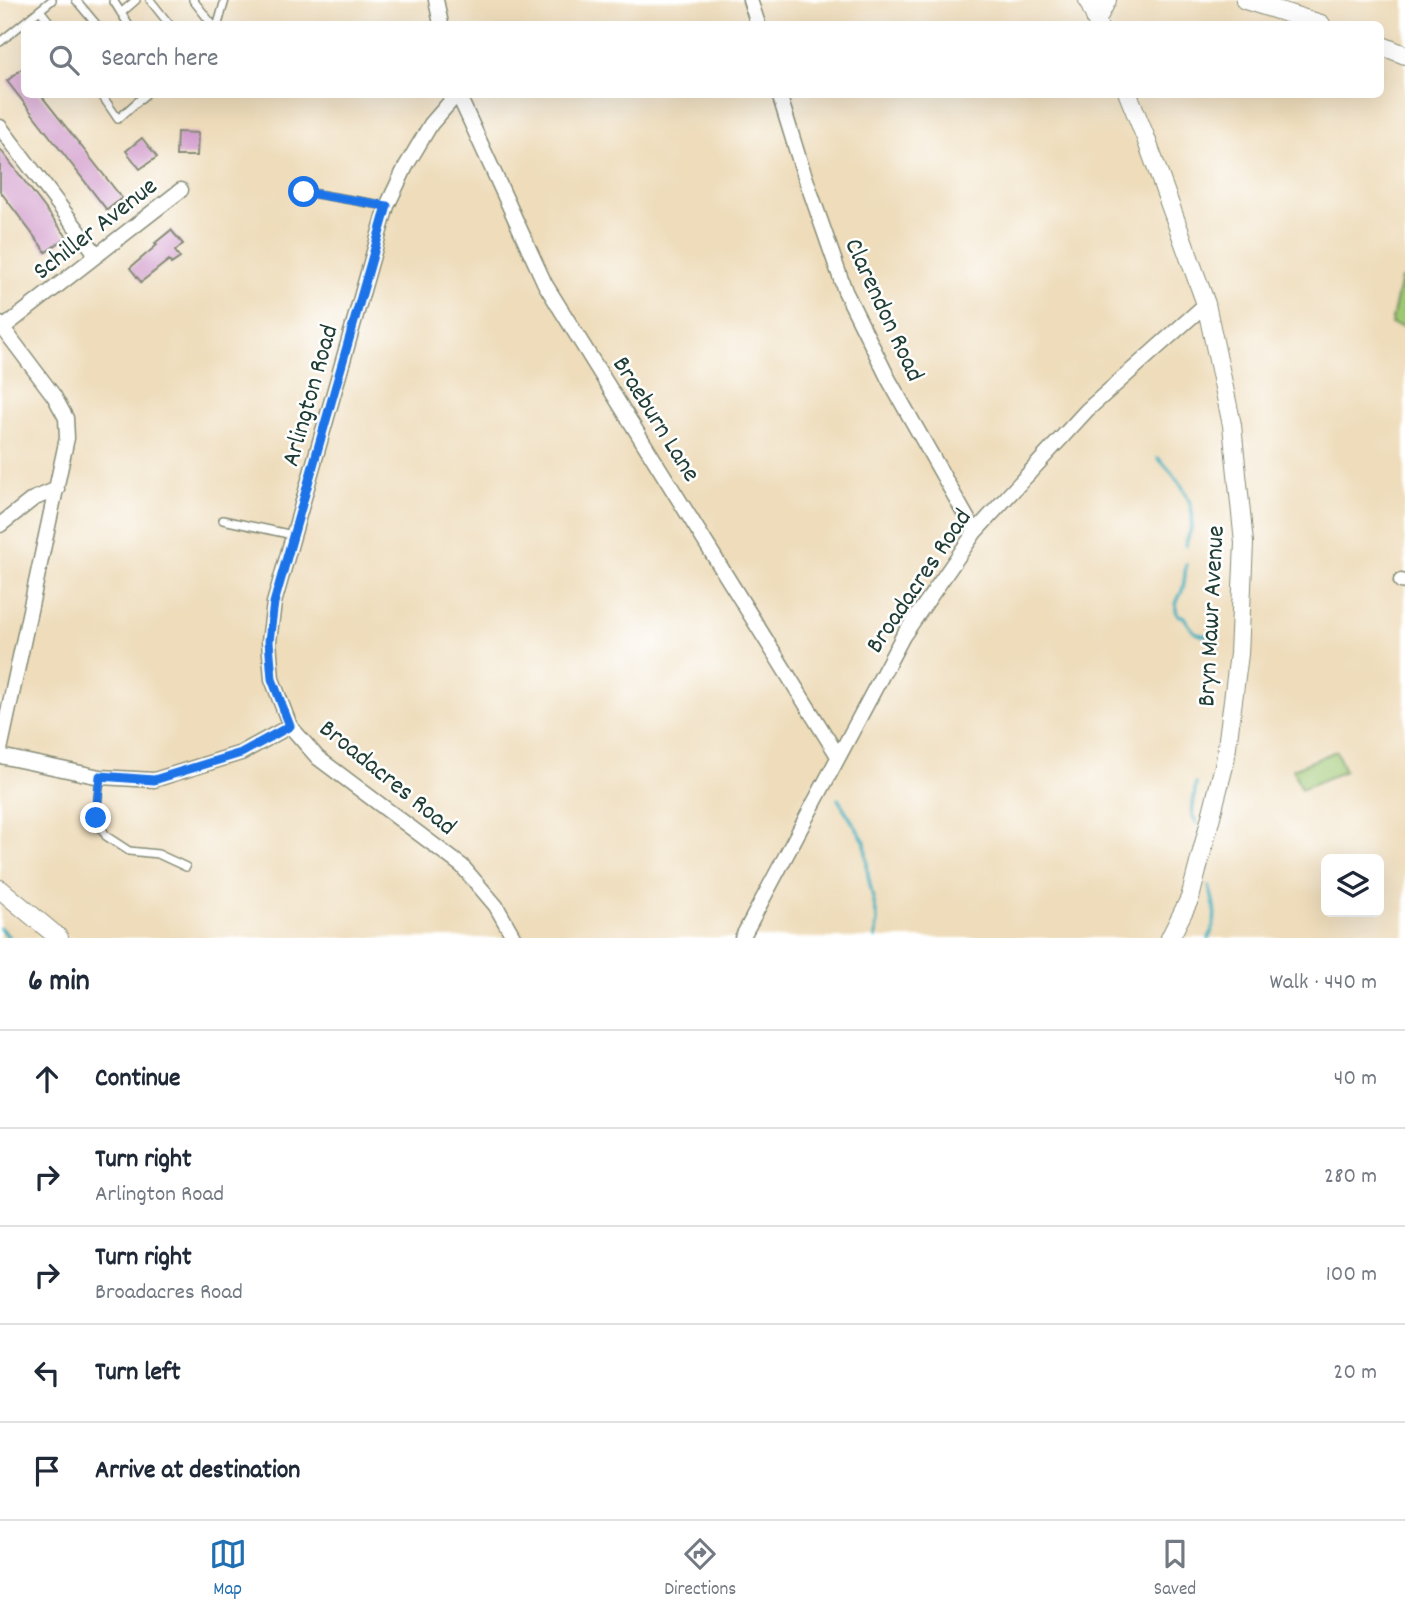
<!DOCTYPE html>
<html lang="en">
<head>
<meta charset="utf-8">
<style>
	body { margin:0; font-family:Dekko,sans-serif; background:#f2f2f3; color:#1f2937 }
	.controls { position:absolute; right:21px; bottom:21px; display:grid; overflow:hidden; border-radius:10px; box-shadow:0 7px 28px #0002 }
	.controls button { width:63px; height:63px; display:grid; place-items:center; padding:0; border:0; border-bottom:2px solid #e0e1e3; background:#fff; color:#1f2937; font:35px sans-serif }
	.stop { position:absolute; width:21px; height:21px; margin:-16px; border:5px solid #1a73e8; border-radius:50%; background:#fff }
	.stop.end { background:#1a73e8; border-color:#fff; box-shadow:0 2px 7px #0008 }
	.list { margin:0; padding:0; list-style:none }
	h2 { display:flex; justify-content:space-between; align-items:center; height:91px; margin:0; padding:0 28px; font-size:30px }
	h2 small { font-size:23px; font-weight:400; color:#747a83 }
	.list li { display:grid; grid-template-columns:46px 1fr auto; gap:21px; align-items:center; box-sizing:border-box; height:98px; padding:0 28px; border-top:2px solid #e0e1e3 }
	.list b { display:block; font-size:26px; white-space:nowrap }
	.list p { margin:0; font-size:23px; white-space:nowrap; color:#747a83 }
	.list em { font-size:23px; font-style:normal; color:#747a83 }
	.icon { flex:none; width:38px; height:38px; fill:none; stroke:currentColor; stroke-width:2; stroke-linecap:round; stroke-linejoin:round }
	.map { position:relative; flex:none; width:1405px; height:938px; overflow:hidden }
	.search { position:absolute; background:#fff; box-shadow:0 7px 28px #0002; left:21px; right:21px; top:21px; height:77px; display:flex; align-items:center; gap:18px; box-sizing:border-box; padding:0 24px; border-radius:10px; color:#747a83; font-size:26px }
	.sheet { height:581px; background:#fff }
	nav { display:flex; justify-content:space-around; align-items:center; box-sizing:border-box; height:98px; border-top:2px solid #e0e1e3; background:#fff; font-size:19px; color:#747a83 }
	nav a { display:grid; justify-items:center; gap:4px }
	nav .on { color:#1f6fb2 }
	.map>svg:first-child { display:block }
</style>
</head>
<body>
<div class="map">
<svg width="1405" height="938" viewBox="0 0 1405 938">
	<rect width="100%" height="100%" fill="#fff"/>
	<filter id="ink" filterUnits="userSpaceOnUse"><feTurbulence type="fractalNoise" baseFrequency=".0143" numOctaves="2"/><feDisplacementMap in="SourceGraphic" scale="14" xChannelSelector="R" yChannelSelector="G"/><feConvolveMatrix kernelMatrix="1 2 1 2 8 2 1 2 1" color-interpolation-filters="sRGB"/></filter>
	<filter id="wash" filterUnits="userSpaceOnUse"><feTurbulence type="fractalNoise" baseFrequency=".00686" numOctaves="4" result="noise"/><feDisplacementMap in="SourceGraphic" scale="28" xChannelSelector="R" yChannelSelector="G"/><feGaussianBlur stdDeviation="1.57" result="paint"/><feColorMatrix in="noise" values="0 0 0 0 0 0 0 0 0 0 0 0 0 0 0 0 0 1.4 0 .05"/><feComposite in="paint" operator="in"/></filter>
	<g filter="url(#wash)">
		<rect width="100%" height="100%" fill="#eedcba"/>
		<path fill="#9ec772" stroke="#5e8253" stroke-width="2" d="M1401,279l4,1v47l-14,-3z
			M1336,751l9,20 -44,18 -8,-20z"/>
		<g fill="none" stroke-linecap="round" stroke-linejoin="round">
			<path stroke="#3fadbc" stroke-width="3.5" d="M1158,458c17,17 38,41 34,67 -1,8 -6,13 -6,21
				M1186,564c-1,7 -1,16 -3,24 -3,10 -11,16 -5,27l6,2c7,11 11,20 25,18l6,5 3,6
				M1196,783l-4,31 5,10
				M838,799l27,43 3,33 9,42 -1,21
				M1209,886c6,19 9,34 0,52
				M0,928l10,10"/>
		</g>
		<g id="blocks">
			<path fill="#d099ca" d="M24,67v27h16l82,104 -15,12 -100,-129z
				M177,132l21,1 -1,23h-21z
				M142,138l15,19 -17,12 -14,-18z
				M0,149l67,88 -21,15 -46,-61z
				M171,230l12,14 -8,7 5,7 -9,6 -2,-4 -28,22 -11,-14 27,-23 -2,-2z"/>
		</g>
	</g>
	<g filter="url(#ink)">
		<use href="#blocks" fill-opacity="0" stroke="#868c77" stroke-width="2"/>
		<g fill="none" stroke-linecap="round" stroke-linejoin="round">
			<defs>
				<path id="service" d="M76,0l20,24
					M113,0l15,24
					M150,0l19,24
					M193,0l19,24
					M40,10l11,14
					M121,13l15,-13
					M218,24l7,-24
					M0,42l52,-42
					M101,94l17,25 28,-25
					M305,192l82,14
					M223,520l70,15
					M100,777l-4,41 10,18 23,15 29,3 28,13"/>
				<path id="minor" d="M436,0l5,24
					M750,0l8,24
					M458,94l87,190 293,472
					M779,94l21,68 45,129 44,89 86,152
					M0,127l96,127
					M0,324l54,72 12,22 1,20 -67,312
					M3,328l178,-138
					M0,525l33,-26 24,-10
					M1401,581l4,1
					M290,726l-18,-47 -3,-38 5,-38 113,-397 19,-40 25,-42 26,-30
					M0,756l100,21 54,3 87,-27 49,-27 28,32 144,108 34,40 18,32
					M742,938l161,-302 72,-104 112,-122 119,-106"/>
				<path id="tertiary" d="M1088,0l10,24
					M1245,0l76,24
					M1096,21l11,-21
					M1380,45l25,10
					M1128,94l17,42 61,168 26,121 12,118 -5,111 -14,108 -35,136 -20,40
					M0,889l59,49"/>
			</defs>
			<use href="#service" stroke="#868c77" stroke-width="10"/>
			<use href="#minor" stroke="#868c77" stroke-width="17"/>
			<use href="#tertiary" stroke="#868c77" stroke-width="20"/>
			<use href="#service" stroke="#fff" stroke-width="7"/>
			<use href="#minor" stroke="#fff" stroke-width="14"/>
			<use href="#tertiary" stroke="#fff" stroke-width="18"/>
		</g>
	</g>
	<g fill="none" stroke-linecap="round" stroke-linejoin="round" filter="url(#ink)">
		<path stroke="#1a73e8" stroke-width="9" d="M96,818l4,-42 54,4 87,-27 49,-27 -18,-47 -3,-38 5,-38 113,-397 -83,-14"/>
	</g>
	<g text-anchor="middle" stroke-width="5" stroke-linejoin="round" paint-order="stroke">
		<g font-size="26" fill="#1f3d34" stroke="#fff">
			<text transform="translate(94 227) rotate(-38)" y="9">Schiller Avenue</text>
			<text transform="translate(886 309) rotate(65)" y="9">Clarendon Road</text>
			<text transform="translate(308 395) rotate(-74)" y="9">Arlington Road</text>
			<text transform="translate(658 418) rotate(58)" y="9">Braeburn Lane</text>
			<text transform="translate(917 580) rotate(-56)" y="9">Broadacres Road</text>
			<text transform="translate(1209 616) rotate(-87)" y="9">Bryn Mawr Avenue</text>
			<text transform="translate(389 776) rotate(39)" y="9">Broadacres Road</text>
		</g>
	</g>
</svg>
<div class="controls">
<button><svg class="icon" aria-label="layers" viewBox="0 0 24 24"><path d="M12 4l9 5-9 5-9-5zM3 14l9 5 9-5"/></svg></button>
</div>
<div class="stop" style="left:304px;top:192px"></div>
<div class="stop end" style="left:96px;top:818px"></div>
<div class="search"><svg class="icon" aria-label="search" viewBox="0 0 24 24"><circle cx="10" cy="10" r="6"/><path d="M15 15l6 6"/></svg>Search here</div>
</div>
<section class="sheet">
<h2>6 min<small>Walk · 440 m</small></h2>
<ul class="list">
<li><svg class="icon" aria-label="ahead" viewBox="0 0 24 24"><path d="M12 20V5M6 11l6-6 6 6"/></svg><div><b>Continue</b></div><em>40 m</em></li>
<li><svg class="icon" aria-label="right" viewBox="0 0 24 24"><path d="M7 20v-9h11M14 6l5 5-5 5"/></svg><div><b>Turn right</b><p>Arlington Road</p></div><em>280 m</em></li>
<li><svg class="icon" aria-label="right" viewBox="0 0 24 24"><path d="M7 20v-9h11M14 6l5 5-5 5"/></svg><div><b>Turn right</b><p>Broadacres Road</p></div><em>100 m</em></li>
<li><svg class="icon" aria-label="left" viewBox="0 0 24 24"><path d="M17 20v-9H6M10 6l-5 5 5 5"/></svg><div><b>Turn left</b></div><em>20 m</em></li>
<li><svg class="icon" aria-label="arrive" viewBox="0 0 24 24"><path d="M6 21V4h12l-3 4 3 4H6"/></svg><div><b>Arrive at destination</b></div></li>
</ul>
</section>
<nav>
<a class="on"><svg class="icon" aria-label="map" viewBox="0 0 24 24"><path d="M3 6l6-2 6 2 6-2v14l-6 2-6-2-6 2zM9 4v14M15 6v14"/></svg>Map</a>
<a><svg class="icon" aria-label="directions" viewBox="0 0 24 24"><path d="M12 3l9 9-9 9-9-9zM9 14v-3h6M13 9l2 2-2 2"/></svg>Directions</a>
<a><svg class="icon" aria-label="saved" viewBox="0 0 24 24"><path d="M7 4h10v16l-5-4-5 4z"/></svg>Saved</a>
</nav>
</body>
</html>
